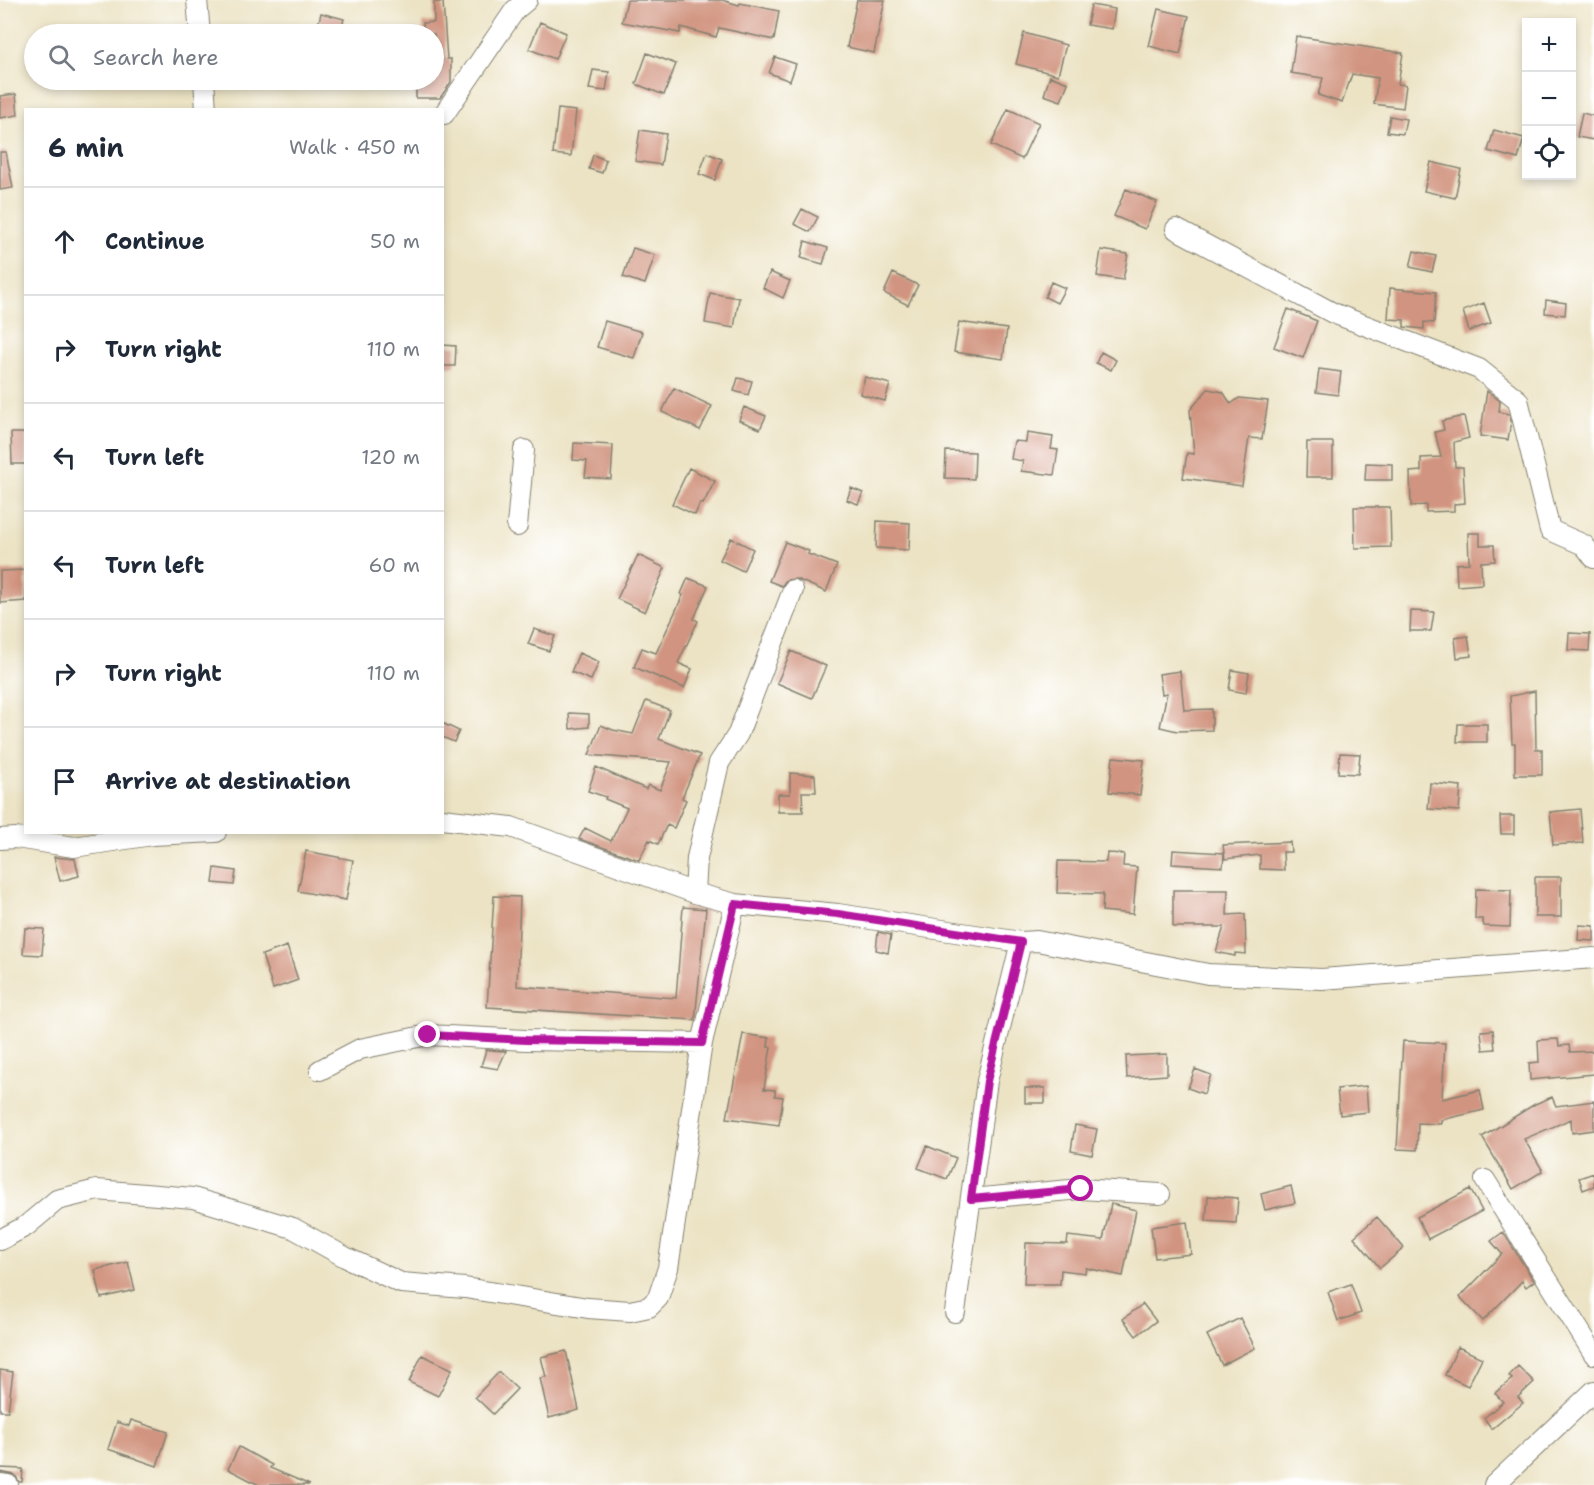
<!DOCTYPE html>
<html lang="en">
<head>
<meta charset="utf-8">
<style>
	body { margin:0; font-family:"Shantell Sans",sans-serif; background:#f2f2f3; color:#1f2937 }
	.controls { position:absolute; right:18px; top:18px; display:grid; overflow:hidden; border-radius:0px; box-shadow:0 3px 9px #0003 }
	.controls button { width:54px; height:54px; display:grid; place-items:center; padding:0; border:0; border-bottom:2px solid #e0e1e3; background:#fff; color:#1f2937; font:30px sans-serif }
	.stop { position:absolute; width:18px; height:18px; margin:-14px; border:4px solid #b5179e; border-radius:50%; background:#fff }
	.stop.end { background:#b5179e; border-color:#fff; box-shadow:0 2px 6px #0008 }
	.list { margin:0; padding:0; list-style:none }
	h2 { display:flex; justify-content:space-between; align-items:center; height:78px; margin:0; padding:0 24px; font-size:26px }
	h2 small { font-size:20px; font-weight:400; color:#747a83 }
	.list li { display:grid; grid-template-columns:39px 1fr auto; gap:18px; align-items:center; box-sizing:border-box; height:108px; padding:0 24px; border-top:2px solid #e0e1e3 }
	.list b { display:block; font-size:22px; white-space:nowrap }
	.list em { font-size:20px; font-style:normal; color:#747a83 }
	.icon { flex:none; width:33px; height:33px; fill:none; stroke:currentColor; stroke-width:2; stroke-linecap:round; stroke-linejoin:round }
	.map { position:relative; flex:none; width:1594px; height:1485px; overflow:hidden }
	.search { position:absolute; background:#fff; box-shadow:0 3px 9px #0003; left:24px; top:24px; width:420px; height:66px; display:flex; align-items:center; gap:15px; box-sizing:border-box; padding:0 21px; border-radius:33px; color:#747a83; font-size:22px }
	.panel { position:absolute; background:#fff; box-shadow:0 3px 9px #0003; left:24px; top:108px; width:420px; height:726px; border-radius:0px }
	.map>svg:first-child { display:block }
</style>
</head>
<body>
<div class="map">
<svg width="1594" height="1485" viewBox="0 0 1594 1485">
	<rect width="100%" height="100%" fill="#fff"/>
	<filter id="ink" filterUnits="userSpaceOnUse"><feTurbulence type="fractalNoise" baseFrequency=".0167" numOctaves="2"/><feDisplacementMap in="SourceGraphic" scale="12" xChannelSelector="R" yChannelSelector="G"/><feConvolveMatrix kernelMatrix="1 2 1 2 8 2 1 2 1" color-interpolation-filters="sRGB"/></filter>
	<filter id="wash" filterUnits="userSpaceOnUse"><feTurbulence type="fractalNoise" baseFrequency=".008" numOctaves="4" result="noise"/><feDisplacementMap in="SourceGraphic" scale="24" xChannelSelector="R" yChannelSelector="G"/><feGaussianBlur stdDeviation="1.35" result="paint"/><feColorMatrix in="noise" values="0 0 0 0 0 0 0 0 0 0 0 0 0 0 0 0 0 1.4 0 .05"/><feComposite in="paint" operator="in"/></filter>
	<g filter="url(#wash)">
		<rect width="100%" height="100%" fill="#ece3c4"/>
		<g id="blocks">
			<path fill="#d19480" d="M627,0h95l17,5 1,-2 39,8 -5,29 -55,-12 -3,9 -35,-10 -1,6 -58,-11z
				M857,0h28l-11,53 -27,-6z
				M434,2h9l4,57h4v23l-11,16h-24v-18h18v-46h-10l-1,-11 11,-1z
				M1091,5l24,4 -3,20 -25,-4z
				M1158,9l31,7 -9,38 -31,-8z
				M321,13l23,6 -4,15h-24z
				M540,22l26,11 -11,26 -26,-10z
				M1024,33l42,12 -8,30 -42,-11z
				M1296,36l107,17 -5,31 8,1 -3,23 -29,-4 4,-26 -26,-4 -10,29 -24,-8 5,-17 -32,-5z
				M647,53l29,11 -12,31 -28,-11z
				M775,57l21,7 -6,17 -21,-8z
				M593,70l16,2 -3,19 -17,-2z
				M1050,76l18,7 -7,18 -17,-6z
				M16,94l2,21 -18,3v-22z
				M558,109l18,2 -5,45 -18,-2z
				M1008,109l31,14 -17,36 -31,-14z
				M1582,113l12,3v24l-17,-3z
				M1390,116l16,3 -3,15 -16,-2z
				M640,130l26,4 -5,31 -26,-4z
				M1494,130l30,8 -6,21 -30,-8z
				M0,152h6l7,36 -13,2z
				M707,153l15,6 -7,21 -16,-6z
				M593,155l13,5 -4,13 -13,-4z
				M1431,162l30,7 -6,29 -31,-7z
				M1126,189l31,13 -12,27 -31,-13z
				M802,209l16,8 -8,15 -16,-8z
				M805,241l23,7 -5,16 -22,-6z
				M633,248l22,7 -10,29 -22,-7z
				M1101,250l27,4 -5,26 -26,-4z
				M1414,251l22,5 -4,16 -22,-5z
				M770,272l20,9 -7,17 -20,-10z
				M893,273l25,12 -10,20 -24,-12z
				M1051,282l14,6 -8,15 -12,-6z
				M1390,288l46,4 -2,31 -10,-1v7l-20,-2v-7l-16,-1z
				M710,293l29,5 -5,30 -29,-5z
				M1546,300l20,3 -1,12 -20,-2z
				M1484,303l7,20 -22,8 -6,-20z
				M1288,309l29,12 -14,37 -29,-11z
				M605,321l37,11 -8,26 -37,-11z
				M959,322l48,7 -4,30 -49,-7z
				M442,345l14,1 -1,20h-13z
				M1101,352l15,8 -5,10 -15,-7z
				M1319,369l22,3 -3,23 -22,-3z
				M865,377l25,7 -5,17 -25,-7z
				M738,378l14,3 -4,14 -14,-4z
				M674,388l38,18 -12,24 -38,-18z
				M1208,389l15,3 8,12 8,-6 29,3 -6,38 -13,-1 -7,48 -59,-8 4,-25 7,1 -4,-44z
				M1487,391l13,10 -1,11 10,2 2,7 -3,19 -28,-4z
				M744,407l22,9 -6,13 -21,-9z
				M1464,416l5,22 -15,4 1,25h8l2,36 -11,1v7l-28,1v-7l-15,1 -1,-34 11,-1v-13l20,-1 -6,-25 9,-2 -2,-9z
				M11,433h15v31h-14z
				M1027,433l26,4 -2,12 7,1 -4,25 -33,-4 2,-10 -12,-2 3,-18 12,1z
				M1307,442h26v35h-27z
				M574,443l39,2 -2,34 -26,-2 2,-16 -14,-1z
				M946,451l29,1 -1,27 -29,-1z
				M1366,463l26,1v16h-27z
				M689,468l26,13 -12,23 -3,-1 -5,12 -23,-11z
				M851,488l12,5 -5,11 -11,-4z
				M1354,507h36l1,40 -36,1z
				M877,521l33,2 -1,27 -33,-2z
				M1468,533h12v12h14l1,16 -14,1 1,22 -25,2 -1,-22 13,-1z
				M731,538l22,11 -10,22 -23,-11z
				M785,542l24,9 -1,3 29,11 -11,27 -29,-13 -11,1 -4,6 -13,-5z
				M638,555l27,13 -20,44 -28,-13z
				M26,570v31l-26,2v-32z
				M688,578l20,8 -14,33 4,2 -20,42 14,6 -8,19 -50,-21 8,-19 14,5 27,-58 -2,-1z
				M1411,611l23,1 -3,19h-21z
				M534,629l21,7 -6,15 -21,-7z
				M1569,633l21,1 -1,17 -21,-1z
				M1468,636l3,20 -14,2 -2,-20z
				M791,651l35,15 -14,32 -35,-15z
				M579,653l20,9 -8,18 -20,-8z
				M1232,670l17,3 -3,20 -17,-3z
				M1180,671l4,39 28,-1v21l-35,1 -17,-4 7,-34 -5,1 -3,-20z
				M1535,691l1,58h6v26h-27v-32h-3l-2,-47z
				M646,701l24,9 -11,29 41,16 -18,43 4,2 -12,28 -7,-3 -9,19 -9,-4 -10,20 -60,-21 6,-11 26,13 16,-33 -22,-9 1,-2 -18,-6 8,-24 50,22 2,-4 12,5 11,-28 -82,-7 12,-30 12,5 20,4z
				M569,713l20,1v13l-19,2z
				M442,723l17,8 -5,11 -12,-5z
				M1458,724h29v18h-30z
				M1340,753l20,1 -2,20 -20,-1z
				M1113,757l31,3 -4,35 -31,-3z
				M790,773l25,2 1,17h-14l1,20h-25v-18h12z
				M1430,783l31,3 -2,25 -31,-2z
				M1580,809l3,34 -30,2 -3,-33z
				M1500,816h14v18h-13z
				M1290,842l1,10h-8l1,18 -24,-1v-14l-35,4 -1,-6 -1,14 -51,-3 1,-14 51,3 -1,-8z
				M306,851l47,9 -7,40 -48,-9z
				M1107,853l17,1 -1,12 14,1 -4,47 -31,-3 1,-17 -46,-1 1,-32 48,1z
				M54,857l21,2 4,17 -19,5z
				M215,868l21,3 -2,14 -21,-2z
				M1535,877h26v40h-26z
				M1476,889l35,1 -1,37 -26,-1 -2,-7h-7z
				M1173,890h55l-1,25 18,-1 1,40 -11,-1v3l-19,-4 8,-25h-51z
				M494,896l26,1 -3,89 159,12 7,-91 23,2 -11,111 -208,-13z
				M1579,925l15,1v15l-16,-1z
				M25,928l19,1 -2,26 -19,-1z
				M878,932l13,3 -3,18 -12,-3z
				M287,946l11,34 -25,9 -11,-34z
				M1493,1030l2,19 -12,1 -2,-19z
				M743,1034l26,4 -1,9h3l-7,42 11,1v6l8,1 -4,28 -52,-7z
				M1558,1039l1,7 10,-1 1,7 24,-1v23l-64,6 -1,-17 10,-1 -1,-22z
				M1403,1041l42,2 -3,56 38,-9 4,20 -43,10v4l-23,-1 -1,27 -20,-1z
				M486,1050l20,1 -8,18 -17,-3z
				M1167,1054v21l-40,3 -1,-22z
				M1195,1069l16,6 -7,19 -16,-6z
				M1366,1086l2,26 -28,3 -3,-26z
				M1025,1088h20v15h-20z
				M1552,1097l4,9 38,-5v29l-22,3 -1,-14 -47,20 19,32 -30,18 -31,-52 53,-33z
				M1075,1125l22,4 -5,26 -21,-4z
				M927,1146l29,12 -9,21 -29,-11z
				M1594,1173v13l-11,4 -4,-12z
				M1291,1186l4,17 -30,7 -4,-16z
				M1470,1189l12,22 -54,28 -11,-22z
				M1208,1196l30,2 -2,25 -30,-2z
				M1111,1204l25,6 -13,66 -37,-8 -1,5 -24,-3 -1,14h-36l2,-41 41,1 1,-8 35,4z
				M1377,1217l27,31 -24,20 -26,-31z
				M1187,1222l4,32 -36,4 -4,-31z
				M1503,1232l31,49 -8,6 -4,-6 -39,40 -23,-24 42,-43 -11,-13z
				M128,1262l7,28 -34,8 -6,-28z
				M1351,1284l10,29 -23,8 -10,-29z
				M1143,1304l13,17 -20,15 -13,-17z
				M1240,1318l15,30 -33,17 -15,-30z
				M1458,1347l24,11 -14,28 -23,-11z
				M566,1351l13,59 -30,8 -9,-40 6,-1 -5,-20z
				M422,1355l30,14 -14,27 -29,-14z
				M1518,1366l16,16 -16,15 5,6 -31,26 -8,-11 19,-16 -8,-9 17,-14 -3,-3z
				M0,1370l13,2 -5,39h-8z
				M499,1372l18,17 -24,25 -18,-17z
				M131,1420l37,12 -11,34 -49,-17 9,-27 12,4z
				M239,1447l33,18 -2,3 40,17h-51l-31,-16z
				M0,1468l23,1 -1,13h-3l-4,-7 -15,-3z"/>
		</g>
	</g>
	<g filter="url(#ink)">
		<use href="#blocks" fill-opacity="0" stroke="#848070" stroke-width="1.5"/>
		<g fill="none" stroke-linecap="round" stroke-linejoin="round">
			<defs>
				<path id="minor" d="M197,0l3,34
					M204,80l2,30
					M444,114l71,-104 12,-10
					M1176,229l157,84 146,56 39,31 32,130 34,15 10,13
					M517,526l7,-76
					M442,819l69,8 184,66 40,11 103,10 183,28 16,-1 171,33 114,5 272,-21
					M0,839l16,-1 58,9 78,-12 64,-3
					M695,893l2,-35 22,-95 19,-29 55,-144
					M320,1070l40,-21 68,-14 98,5 176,3
					M1485,1180l109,174
					M971,1199l110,-10 79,5
					M0,1240l26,-14 31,-26 40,-10 96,8 100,30 52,29 56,26 64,5 123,20 42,3 19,-4 9,-9 10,-30 34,-225 33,-139
					M955,1312l32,-231 34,-139
					M0,1484l8,1
					M1494,1485l100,-94"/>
			</defs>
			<use href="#minor" stroke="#848070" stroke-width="22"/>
			<use href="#minor" stroke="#fff" stroke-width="20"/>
		</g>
	</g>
	<g fill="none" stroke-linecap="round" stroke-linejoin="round" filter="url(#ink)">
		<path stroke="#b5179e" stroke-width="8" d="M428,1035l98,5 176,3 33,-139 103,10 183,28 -34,139 -16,118 110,-10"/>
	</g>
</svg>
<div class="controls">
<button>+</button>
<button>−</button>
<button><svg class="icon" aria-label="locate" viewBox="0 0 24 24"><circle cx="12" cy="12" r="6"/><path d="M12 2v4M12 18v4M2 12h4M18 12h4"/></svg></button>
</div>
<div class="stop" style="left:1081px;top:1189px"></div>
<div class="stop end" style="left:428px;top:1035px"></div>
<div class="search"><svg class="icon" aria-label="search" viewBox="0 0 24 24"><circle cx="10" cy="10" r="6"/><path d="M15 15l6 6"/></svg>Search here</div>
<section class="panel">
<h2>6 min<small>Walk · 450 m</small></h2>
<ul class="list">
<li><svg class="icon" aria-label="ahead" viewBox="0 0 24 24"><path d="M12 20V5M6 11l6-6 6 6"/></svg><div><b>Continue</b></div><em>50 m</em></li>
<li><svg class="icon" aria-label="right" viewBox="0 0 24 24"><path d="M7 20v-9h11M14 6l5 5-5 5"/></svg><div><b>Turn right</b></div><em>110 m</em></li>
<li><svg class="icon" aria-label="left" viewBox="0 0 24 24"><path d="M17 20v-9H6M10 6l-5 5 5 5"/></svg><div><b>Turn left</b></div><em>120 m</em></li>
<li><svg class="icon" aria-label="left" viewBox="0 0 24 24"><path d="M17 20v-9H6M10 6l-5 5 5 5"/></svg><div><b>Turn left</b></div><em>60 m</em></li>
<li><svg class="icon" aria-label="right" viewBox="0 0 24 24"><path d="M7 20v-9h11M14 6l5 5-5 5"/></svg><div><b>Turn right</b></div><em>110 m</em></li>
<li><svg class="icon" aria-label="arrive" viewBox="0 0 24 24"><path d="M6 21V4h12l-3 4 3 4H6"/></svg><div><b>Arrive at destination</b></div></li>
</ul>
</section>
</div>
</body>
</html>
